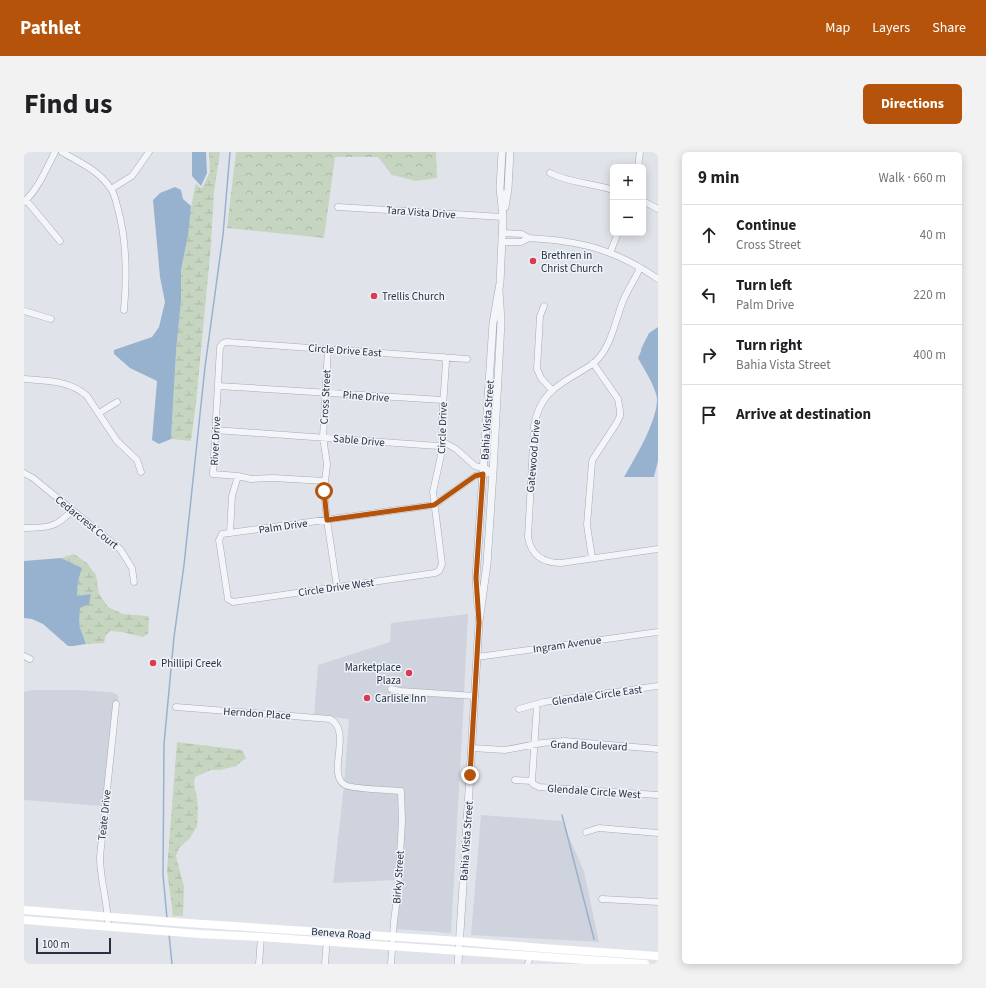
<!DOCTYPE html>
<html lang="en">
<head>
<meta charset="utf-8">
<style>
	body { margin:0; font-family:"Source Sans 3",sans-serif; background:#f2f2f2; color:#202124 }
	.controls { position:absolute; right:12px; top:12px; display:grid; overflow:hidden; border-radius:6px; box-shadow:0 2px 10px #0003 }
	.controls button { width:36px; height:36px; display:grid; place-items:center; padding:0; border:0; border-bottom:1px solid #e0e0e0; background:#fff; color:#202124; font:20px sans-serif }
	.scale { position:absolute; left:12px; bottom:10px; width:75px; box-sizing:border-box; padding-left:4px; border:2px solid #273144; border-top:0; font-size:11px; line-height:14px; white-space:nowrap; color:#273144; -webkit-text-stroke:3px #f0f3f8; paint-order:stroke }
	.stop { position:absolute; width:12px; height:12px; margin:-9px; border:3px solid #b45309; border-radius:50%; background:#fff }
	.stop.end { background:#b45309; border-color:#fff; box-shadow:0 1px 4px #0008 }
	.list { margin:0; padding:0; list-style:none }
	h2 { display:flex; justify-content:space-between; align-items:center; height:52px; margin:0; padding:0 16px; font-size:17px }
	h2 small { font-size:13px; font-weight:400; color:#757577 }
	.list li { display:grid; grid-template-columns:26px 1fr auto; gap:12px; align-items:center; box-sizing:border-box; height:60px; padding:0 16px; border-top:1px solid #e0e0e0 }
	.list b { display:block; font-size:15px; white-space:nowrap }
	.list p { margin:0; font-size:13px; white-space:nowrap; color:#757577 }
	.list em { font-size:13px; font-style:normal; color:#757577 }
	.icon { flex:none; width:22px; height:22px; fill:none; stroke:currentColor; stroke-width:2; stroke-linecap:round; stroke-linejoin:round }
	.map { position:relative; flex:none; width:634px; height:812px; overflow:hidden; border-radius:6px }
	header { display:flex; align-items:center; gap:24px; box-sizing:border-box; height:56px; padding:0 20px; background:#b45309; color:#fff }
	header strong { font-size:19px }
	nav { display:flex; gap:22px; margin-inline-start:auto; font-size:14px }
	.intro { display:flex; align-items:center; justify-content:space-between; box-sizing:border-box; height:96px; padding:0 24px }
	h1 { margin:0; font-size:28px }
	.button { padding:10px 18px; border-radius:6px; background:#b45309; color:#fff; font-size:14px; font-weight:700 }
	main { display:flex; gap:24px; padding:0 24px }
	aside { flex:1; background:#fff; border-radius:6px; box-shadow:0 2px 10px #0003 }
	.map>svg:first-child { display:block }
</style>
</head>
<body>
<header>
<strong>Pathlet</strong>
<nav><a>Map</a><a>Layers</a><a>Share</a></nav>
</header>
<div class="intro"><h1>Find us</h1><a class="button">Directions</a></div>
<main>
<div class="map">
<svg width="634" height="812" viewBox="0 0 634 812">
	<defs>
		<pattern id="forest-crowns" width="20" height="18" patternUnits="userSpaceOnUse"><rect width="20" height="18" fill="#c6d5c0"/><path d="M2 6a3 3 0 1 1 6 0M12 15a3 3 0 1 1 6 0" fill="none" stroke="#aab7a6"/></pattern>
		<pattern id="wetland-marsh" width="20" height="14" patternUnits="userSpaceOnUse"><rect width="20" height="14" fill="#c6d5c0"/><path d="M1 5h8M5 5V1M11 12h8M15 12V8" fill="none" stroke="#aab7a6"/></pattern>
	</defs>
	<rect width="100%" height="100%" fill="#e0e4ea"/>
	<path fill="#ced3dd" d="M444,462l-4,79 -64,-5 -12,-2 -1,5 10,2 67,5 -13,235 -55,-4 5,-39 4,-84 -2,-18h-5l1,18 -3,74 -63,3 11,-97 5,-67 -35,-4 4,-50 72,-23 1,-19z
		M8,538h45l34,2 7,3v7h-4l-12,104 -78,-6v-108z
		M457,663l81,6 22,50 15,71 -128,-7z"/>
	<path fill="url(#forest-crowns)" d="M212,0h200l1,26 -21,3 -24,-6 -14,-18h-43l-11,81 -97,-10z"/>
	<path fill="url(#wetland-marsh)" d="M185,0h11l-6,40 -3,53 -15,158 -5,38 -20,-2 5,-87 5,-51v-31l7,-34 2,-24 6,-29 3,4 3,1 8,-16z
		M50,402l13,9 9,12 3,19 9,13 15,7 25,2 1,3 -1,15 -5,3 -21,-5 -12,-1 -4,4 -2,8 -18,1 -7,-19 1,-17 11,-14 -14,2 1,-15 4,-13 -21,-10z
		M153,590l65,8 4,8 -10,8 -16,4h-9l-16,7 -1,6 3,15 1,10 -1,18 -7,12 -11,10 -3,8 8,31 -1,29h-10l-6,-46z"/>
	<path fill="#97b2ce" d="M168,0h14l1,21 -6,13 -9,-10z
		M151,35l6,3 2,9 8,7 -3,30 -7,34v31l-5,51 -5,87 -12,5 -7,-4 5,-59 -27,-13 -16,-14v-4l38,-13 7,-10 6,-25 -5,-25 -7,-77 7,-7z
		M634,175v134l-4,16h-30c11,-19 34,-57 33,-79 -3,-14 -12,-27 -19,-40l3,-7v-2l8,-16z
		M37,406l21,10 -4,13 -1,15 14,-2 -2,10 -9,4 -1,17 7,19 -13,2h-5l-25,-22 -11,-5 -8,-1v-57z"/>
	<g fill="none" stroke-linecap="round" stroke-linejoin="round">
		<path stroke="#97b2ce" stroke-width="1.5" d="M538,663l32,124
			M143,766l-4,-43 1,-131 10,-107 10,-72 21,-198 18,-132 7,-83
			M145,782l3,30"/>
		<defs>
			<path id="minor" d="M38,0c18,11 37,18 49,37 4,5 5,14 7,20 9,33 9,67 6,101
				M614,15l2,-15
				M526,21c19,10 42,10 63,17
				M87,37l21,-13 17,-24
				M2,48l34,41
				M619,49l15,8
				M0,50c15,-14 22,-33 31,-50
				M314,55l165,10
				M478,81l20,1 7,4c51,3 86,11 129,41
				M478,90h19l8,-4
				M586,101l8,-20
				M616,116c-5,11 -12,21 -17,33 -8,20 -11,44 -27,60 -5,5 -12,8 -18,12 -24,14 -39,24 -44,53l-6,111c3,18 15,26 33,26l97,-14
				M520,154l-4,10 -3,53 4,9 11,12
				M0,159l27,8
				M304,197l-5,88 4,27 -3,27 3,29 10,67
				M419,205l3,5 -4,59 1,25 -10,46 9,72 -3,7 -4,2 -202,29 -5,-3 -9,-59 3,-6 212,-29 41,-29 18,-4
				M0,227c22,2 46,1 63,17l30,45 20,19 4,12
				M194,234l225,14
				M75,261l18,-11
				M191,278l223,16 9,-2 9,5 19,17 12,3
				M0,321l9,5 87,71 12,19 2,14
				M301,329l-52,-3 -22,1 -13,-3 -25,-2 7,-127 3,-4 3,-1 241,17
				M0,376c22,0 33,0 48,-18
				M206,381l2,-37 6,-20
				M568,406l-5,-33 5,-63 1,-3 23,-35 4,-8v-5l-2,-12 -25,-36
				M0,504l6,3
				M453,505l181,-25
				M367,537l9,2 75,5
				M152,555l154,12c23,12 -4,55 15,66 7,4 45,5 56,6l1,30 -4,69 -4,31 -3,43
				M495,557l25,-7 114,-16
				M448,596l33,2 37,-7 22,-2 94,8
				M491,628l17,1 1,3 6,3 119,8
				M508,629l5,-77
				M562,680l13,-4 59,5
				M578,747l56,3
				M84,774c0,-24 -8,-46 -8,-69l16,-153
				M235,812l2,-27
				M301,812l2,-26
				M504,812l2,-8"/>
			<path id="tertiary" d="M481,55l3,-18 2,-37
				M454,454l-2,-28 17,-255 7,-40 3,-66 -3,-29 2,-36
				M434,812l12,-189 9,-153 8,-58 6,-92 8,-150 -2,-32"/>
		</defs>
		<use href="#minor" stroke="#a5abb5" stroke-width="7"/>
		<use href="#tertiary" stroke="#a5abb5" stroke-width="8"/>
		<use href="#minor" stroke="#f3f5f8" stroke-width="6"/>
		<use href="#tertiary" stroke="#f3f5f8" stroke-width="7"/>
		<path stroke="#fff" stroke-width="8" d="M0,758l164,13 271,18 83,7 116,8
			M0,768l175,14 62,3 384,27"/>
	</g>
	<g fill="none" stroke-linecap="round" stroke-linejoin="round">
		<path stroke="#b45309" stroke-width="5" d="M300,339l3,29 107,-15 41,-29 8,-2 -7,104 3,44 -9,153"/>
	</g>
	<g fill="#dc3952" stroke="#f0f3f8" stroke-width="1.5">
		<circle cx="509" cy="109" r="4"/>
		<circle cx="350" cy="144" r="4"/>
		<circle cx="129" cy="511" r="4"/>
		<circle cx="385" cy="521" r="4"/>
		<circle cx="343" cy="546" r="4"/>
	</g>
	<g text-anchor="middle" stroke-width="3" stroke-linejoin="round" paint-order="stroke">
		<g font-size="11" fill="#273144" stroke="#f0f3f8">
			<text transform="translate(397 60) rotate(4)" y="4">Tara Vista Drive</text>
			<text transform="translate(321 198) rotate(4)" y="4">Circle Drive East</text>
			<text transform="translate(342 244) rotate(4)" y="4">Pine Drive</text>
			<text transform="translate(301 245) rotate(-87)" y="4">Cross Street</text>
			<text transform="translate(463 268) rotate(-86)" y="4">Bahia Vista Street</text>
			<text transform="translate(418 276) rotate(-88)" y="4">Circle Drive</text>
			<text transform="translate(335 288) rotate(5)" y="4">Sable Drive</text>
			<text transform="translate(191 289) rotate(-87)" y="4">River Drive</text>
			<text transform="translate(509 304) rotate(-85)" y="4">Gatewood Drive</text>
			<text transform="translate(63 370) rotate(39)" y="4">Cedarcrest Court</text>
			<text transform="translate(259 374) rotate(-8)" y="4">Palm Drive</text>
			<text transform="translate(312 435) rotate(-8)" y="4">Circle Drive West</text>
			<text transform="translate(543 492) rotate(-8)" y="4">Ingram Avenue</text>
			<text transform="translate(573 543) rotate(-8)" y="4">Glendale Circle East</text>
			<text transform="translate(233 561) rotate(4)" y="4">Herndon Place</text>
			<text transform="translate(565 593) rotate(2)" y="4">Grand Boulevard</text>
			<text transform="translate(570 639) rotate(4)" y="4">Glendale Circle West</text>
			<text transform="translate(80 663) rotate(-84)" y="4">Teate Drive</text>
			<text transform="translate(442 689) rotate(-86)" y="4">Bahia Vista Street</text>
			<text transform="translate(374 725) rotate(-86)" y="4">Birky Street</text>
			<text transform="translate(317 781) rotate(4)" y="4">Beneva Road</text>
		</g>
		<g font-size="11" fill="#273144" stroke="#f0f3f8" text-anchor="start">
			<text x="517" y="107">Brethren in<tspan x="517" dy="13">Christ Church</tspan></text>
			<text x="358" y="148">Trellis Church</text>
			<text x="137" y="515">Phillipi Creek</text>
			<text x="377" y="519" text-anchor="end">Marketplace<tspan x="377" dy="13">Plaza</tspan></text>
			<text x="351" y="550">Carlisle Inn</text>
		</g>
	</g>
</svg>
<div class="controls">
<button>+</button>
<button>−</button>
</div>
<div class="scale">100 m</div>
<div class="stop" style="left:300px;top:339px"></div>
<div class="stop end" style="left:446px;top:623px"></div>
</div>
<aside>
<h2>9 min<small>Walk · 660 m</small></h2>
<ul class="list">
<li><svg class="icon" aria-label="ahead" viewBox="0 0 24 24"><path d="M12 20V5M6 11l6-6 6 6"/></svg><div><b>Continue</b><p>Cross Street</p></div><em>40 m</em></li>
<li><svg class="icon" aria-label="left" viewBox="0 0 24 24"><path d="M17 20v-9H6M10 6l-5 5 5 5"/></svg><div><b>Turn left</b><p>Palm Drive</p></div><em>220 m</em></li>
<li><svg class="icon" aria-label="right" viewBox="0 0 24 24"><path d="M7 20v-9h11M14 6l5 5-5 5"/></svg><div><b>Turn right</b><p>Bahia Vista Street</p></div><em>400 m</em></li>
<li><svg class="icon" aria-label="arrive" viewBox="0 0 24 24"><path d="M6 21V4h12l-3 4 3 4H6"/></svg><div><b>Arrive at destination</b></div></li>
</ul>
</aside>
</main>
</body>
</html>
